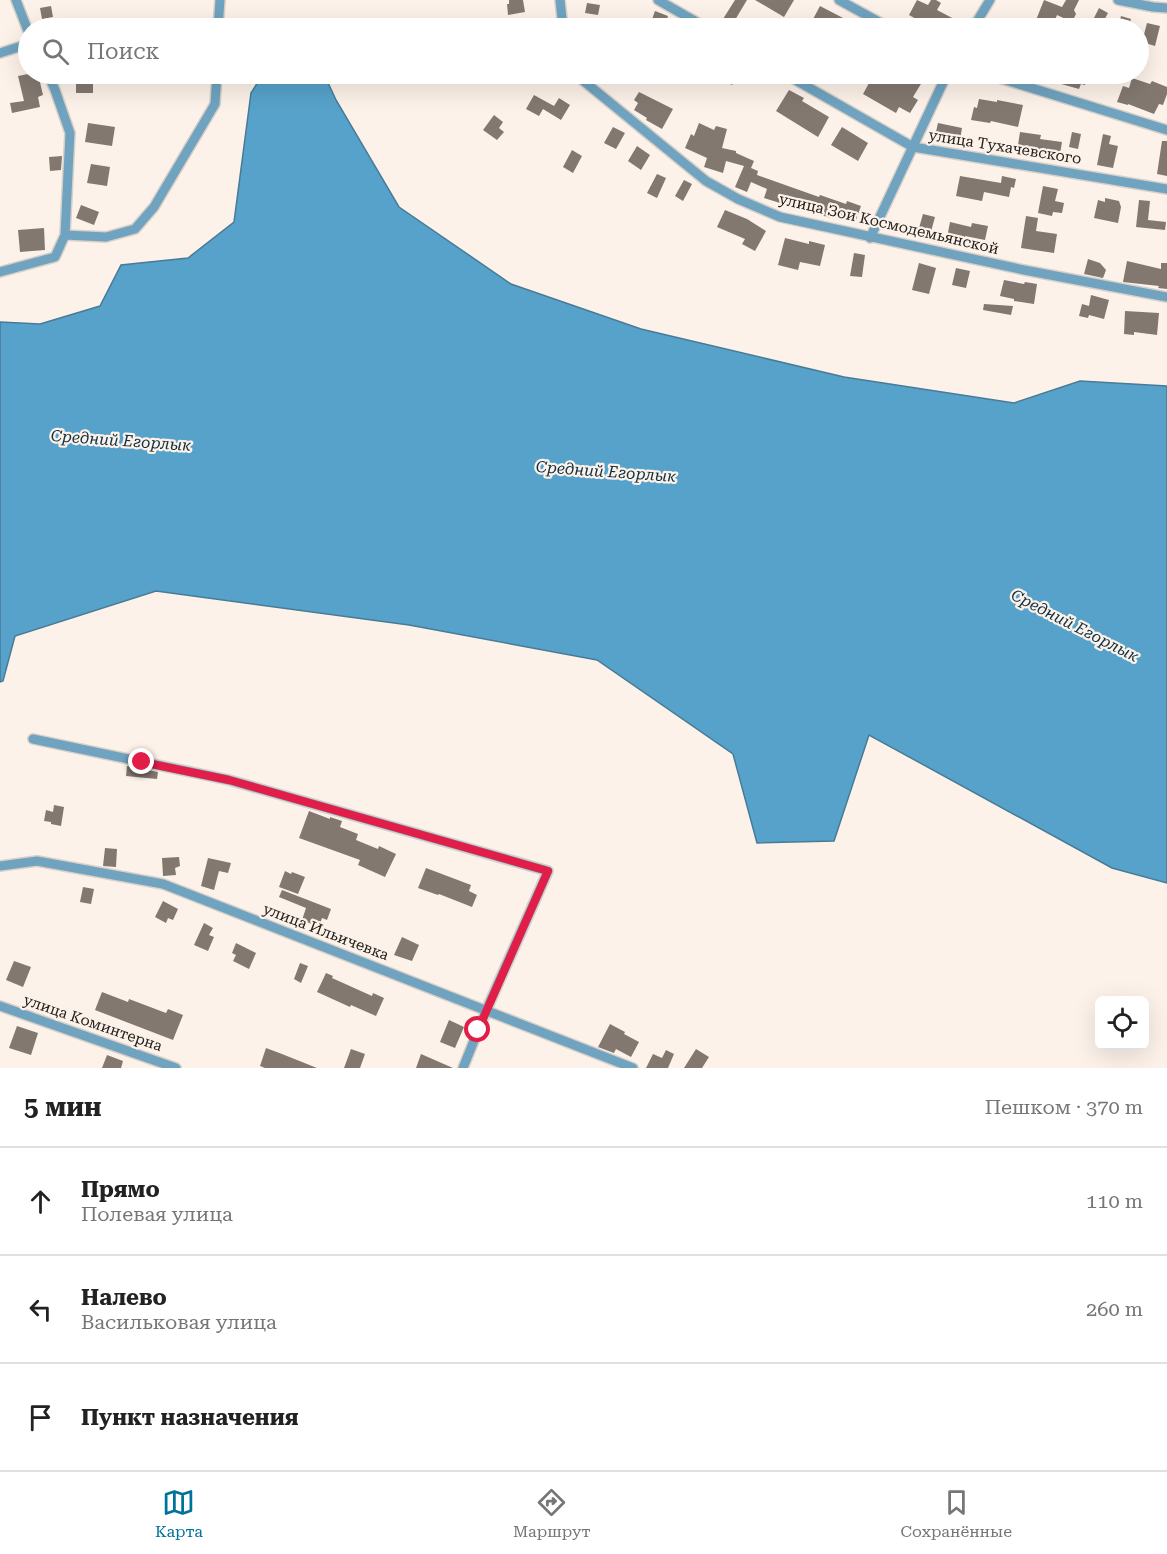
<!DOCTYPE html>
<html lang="ru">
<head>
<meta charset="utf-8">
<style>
	body { margin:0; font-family:"Roboto Serif",serif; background:#f6f6f6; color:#222 }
	.controls { position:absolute; right:18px; bottom:18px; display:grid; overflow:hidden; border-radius:9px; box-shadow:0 6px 24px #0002 }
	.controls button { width:54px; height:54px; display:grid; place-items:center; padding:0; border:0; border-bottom:2px solid #e0e0e0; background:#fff; color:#222; font:30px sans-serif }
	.stop { position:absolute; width:18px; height:18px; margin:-14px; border:4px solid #e11d48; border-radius:50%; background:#fff }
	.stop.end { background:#e11d48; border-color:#fff; box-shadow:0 2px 6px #0008 }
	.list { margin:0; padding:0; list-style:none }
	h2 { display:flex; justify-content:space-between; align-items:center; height:78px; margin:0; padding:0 24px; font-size:26px }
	h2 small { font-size:20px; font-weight:400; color:#767676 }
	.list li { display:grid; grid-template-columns:39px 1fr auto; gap:18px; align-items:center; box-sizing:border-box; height:108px; padding:0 24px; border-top:2px solid #e0e0e0 }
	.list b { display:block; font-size:22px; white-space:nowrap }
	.list p { margin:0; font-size:20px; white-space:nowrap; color:#767676 }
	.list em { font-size:20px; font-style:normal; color:#767676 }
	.icon { flex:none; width:33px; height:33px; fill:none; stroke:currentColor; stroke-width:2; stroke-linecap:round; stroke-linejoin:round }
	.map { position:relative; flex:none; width:1167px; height:1068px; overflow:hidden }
	.search { position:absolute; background:#fff; box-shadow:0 6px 24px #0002; left:18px; right:18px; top:18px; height:66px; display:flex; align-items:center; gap:15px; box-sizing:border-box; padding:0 21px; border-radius:33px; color:#767676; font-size:22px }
	.sheet { height:402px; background:#fff }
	nav { display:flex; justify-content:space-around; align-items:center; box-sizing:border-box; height:84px; border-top:2px solid #e0e0e0; background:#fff; font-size:16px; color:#767676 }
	nav a { display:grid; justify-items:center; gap:3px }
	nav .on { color:#00719c }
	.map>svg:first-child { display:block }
</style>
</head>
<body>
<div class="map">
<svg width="1167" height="1068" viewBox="0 0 1167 1068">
	<rect width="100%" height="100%" fill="#fcf2e9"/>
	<path fill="#57a2ca" stroke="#487b96" stroke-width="1.5" d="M263,74h61l12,26 63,107 112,77 130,45 203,48 170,26 66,-22 87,5v497l-55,-15 -243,-133 -35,106 -77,2 -24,-89 -136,-94 -188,-35 -253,-34 -141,45 -12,45 -3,1v-360l40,2 60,-18 21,-41 67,-7 46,-36 17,-129z"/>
	<path fill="#827870" d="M509,0h14l2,12 -17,3 -1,-11h2z
		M735,0h12l-15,25 -9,-6z
		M755,0h39l-10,17z
		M917,0l11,5 3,-5h5l5,3 -4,7 19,10 -5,8h-19l-23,-13z
		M1044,0l18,7 4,-7h13l-5,10 2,4 -4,8 -15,-7 -5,12 -16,-7z
		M587,3l13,2 -2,10 -13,-2z
		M51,6l2,11 -11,2 -2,-11z
		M820,6l25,13 -5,9h-18l-11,-5z
		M1099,8l9,5 -8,15 -9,-4z
		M655,11l13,5 -4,12 -14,-3z
		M1121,16l10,3 -3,9h-10z
		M1147,23l13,3 -5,20 -13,-4z
		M28,74h10l5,21 -5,2 2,10 -28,6 -2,-10 14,-2 -6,-25z
		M715,74h24l-7,11z
		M874,74l15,6 3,-6h35l-14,23 5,3 -8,13 -11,-6 -3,6 -33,-19z
		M1033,74h56l-4,11 -4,-1 -2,5 -46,-13z
		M1132,78l18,6 2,-3 15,6v7l-4,11 -4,-1 -5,10 -26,-10v1l-11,-3 6,-16 6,2z
		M76,80h17v13h-17z
		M789,90l15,8 -2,3 27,16 -11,20 -42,-26z
		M639,92l34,17 -11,20 -16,-9 1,-2 -13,-8 4,-7 -4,-3z
		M534,95l20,11 5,-8 11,7 -9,15 -18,-11 -4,7 -13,-7z
		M979,99l18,3v-2l26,5 -5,22 -27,-6 -1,2 -19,-3 3,-13 3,1z
		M494,115l9,7 -4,6 5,4 -7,8 -14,-10z
		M88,123l27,4 -3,19 -27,-4z
		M699,123l15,7 2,-4 11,3 -5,19 14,3v2l18,8 -3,7 7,3 -1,4 62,22 1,-2 26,9 1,-3 14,5 -6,17 -23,-8 -2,3 -31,-11v2l-35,-11 3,-9 -16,-7 -4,10 -12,-5 9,-21 -18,-5 -3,12 -19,-6 3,-9 -22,-10 6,-14 3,2z
		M938,123l24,5 -2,12 -7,-2 -1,6 -12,-2 1,-4 -6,-2z
		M613,127l12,6 -9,16 -12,-6z
		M842,127l26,16 -10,18 -27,-16z
		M1020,132l21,3 -1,4 22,3 -3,18 -38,-6 1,-9h-4z
		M1072,132l9,2 -3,15 -9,-2z
		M1103,134l8,2 -2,8 9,2 -5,22 -16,-3z
		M1162,141h5v35l-10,-2z
		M637,146l13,9 -9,15 -13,-9z
		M572,150l10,6 -9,17 -10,-6z
		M62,156l-1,14 -11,1 -1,-14z
		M91,164l19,3 -3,19 -20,-3z
		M657,174l9,4 -9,20 -10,-5z
		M960,176l41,7 1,-7 14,3 -2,9 -3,-1 -2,10 -25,-5 -2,9 -26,-5z
		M684,180l8,4 -9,17 -8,-5z
		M1043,186l15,3 -3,12 9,2 -2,10 -9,-1 -1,4 -14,-3z
		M1105,198l14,3 2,6 -3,16 -24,-5 4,-18 7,2z
		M1139,200l11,1 -2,19 18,2 -1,8 -29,-3z
		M81,205l18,7 -5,13 -18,-7z
		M725,210l22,9 19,12 -11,20 -13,-7 3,-5 -28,-12z
		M923,214l12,3 -6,22 -12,-4z
		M1026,216l12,2 -2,13 21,3 -3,19 -33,-5z
		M950,222l21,5 1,-4 16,3 -3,14 -20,-4 -2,11 -17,-4z
		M44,228l1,22 -25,2 -2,-22z
		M785,238l24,6v-3l16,4 -5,21 -20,-4 -2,8 -20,-5z
		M854,253l11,2 -3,22 -12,-1z
		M1088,259l12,4 6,7 -3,8 -19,-4z
		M1127,261l34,8v-6h6v26l-9,-1 1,-2 -36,-4z
		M919,263l17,5 -7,26 -17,-4z
		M956,268l14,3 -4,17 -14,-3z
		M1004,280l20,4 1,-2 12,2 -3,20 -20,-3v-2l-14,-3z
		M1091,295l18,5 -5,19 -15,-4 -1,3 -9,-2 3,-12 7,2z
		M984,304l29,2 -2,9 -28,-5z
		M1125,311l34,2 -2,22 -23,-3v3l-10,-1z
		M127,766l31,6 -1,7 -31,-3z
		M54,805l10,2 -3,19 -10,-2v-2l-7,-1 2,-11 7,2z
		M309,811l21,8v-2l12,4 -2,6 18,7 -2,6 22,9 1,-3 17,8 -11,23 -27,-12 2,-5 -61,-22z
		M105,848l12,1 -1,18 -13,-1z
		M179,857l1,9 -5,2 1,7 -13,1 -1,-18z
		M208,858l23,5 -3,10 -9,-2 -5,19 -13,-4z
		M426,868l45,17 -2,6 8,4 -5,12 -33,-13 -1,1 -20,-7z
		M285,871l6,3 1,-2 13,5 -7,17 -19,-7z
		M83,887l11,2 -3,15 -11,-2z
		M282,890l49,19 -4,11 -5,-2 -3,9 -17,-7 4,-12 -27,-11z
		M163,901l15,8 -5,11 -5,-2 -2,5 -11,-6z
		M204,923l9,5 -4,7 5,2 -6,14 -14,-6z
		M402,937l17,8 -7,16 -18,-6z
		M236,943l20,10 -7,16 -16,-8 3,-6 -4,-2z
		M14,961l17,6 -8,20 -17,-7z
		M300,963l8,3 -7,17 -7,-4z
		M326,973l7,3 -1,2 40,18 1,-3 11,5 -8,18 -25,-11 -1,2 -33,-15z
		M102,992l26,10 1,-3 37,14 2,-4 15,6 -10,25 -78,-30z
		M449,1020l15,7 -9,21 -15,-6z
		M610,1024l15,8 -1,2 15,8 -8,15 -15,-8 -2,4 -16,-6z
		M17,1026l21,7 -7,22 -22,-7z
		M266,1048l16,6 35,14h-52l-5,-2z
		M351,1049l14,5 -5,14h-16z
		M696,1049l13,8 -7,11h-18z
		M666,1050l8,4 -6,14h-22l7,-14 9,4z
		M421,1054l32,14h-37z
		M107,1055l16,6 -2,7h-19z"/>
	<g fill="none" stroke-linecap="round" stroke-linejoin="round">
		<defs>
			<path id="street" d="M16,0l12,31
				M560,0l3,28
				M658,0l49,28
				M839,0l51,28
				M1118,0l35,7 14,1
				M218,28l2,-28
				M973,28l17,-28
				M0,53l28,-9
				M575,74l131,107 32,18 42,18 244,53 143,27
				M785,74l128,73 254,42
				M986,74l181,56
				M65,235l41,2 29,-8 19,-22 61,-103 2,-30
				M870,238l77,-164
				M0,272l55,-15 10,-22 5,-102 -15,-43 -7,-16
				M33,739l196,41 319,91 -62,140 -23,57
				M0,866l37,-5 126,23 470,184
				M0,1006l176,62"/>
		</defs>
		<use href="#street" stroke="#d9d0c8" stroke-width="12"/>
		<use href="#street" stroke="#6fa3c0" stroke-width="9"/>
	</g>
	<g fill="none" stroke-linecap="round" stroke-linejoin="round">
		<path stroke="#e11d48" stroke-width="8" d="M142,762l87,18 319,91 -70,159"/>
	</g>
	<g text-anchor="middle" stroke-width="4.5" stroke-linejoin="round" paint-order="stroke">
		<g font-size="15" fill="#24201d" stroke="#fcf2e9">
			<text transform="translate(1005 147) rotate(9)" y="5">улица Тухачевского</text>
			<text transform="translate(889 224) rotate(13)" y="5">улица Зои Космодемьянской</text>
			<text transform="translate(326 932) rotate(21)" y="5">улица Ильичевка</text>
			<text transform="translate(93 1023) rotate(19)" y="5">улица Коминтерна</text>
		</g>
		<g font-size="16" font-style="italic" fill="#0f3143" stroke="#fcf2e9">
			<text transform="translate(121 440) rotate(4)" y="6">Средний Егорлык</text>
			<text transform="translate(606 471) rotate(4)" y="6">Средний Егорлык</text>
			<text transform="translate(1075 625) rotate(27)" y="6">Средний Егорлык</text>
		</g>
	</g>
</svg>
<div class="controls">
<button><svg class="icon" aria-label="locate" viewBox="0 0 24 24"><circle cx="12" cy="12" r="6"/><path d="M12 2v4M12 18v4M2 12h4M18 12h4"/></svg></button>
</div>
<div class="stop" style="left:478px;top:1030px"></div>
<div class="stop end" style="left:142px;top:762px"></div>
<div class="search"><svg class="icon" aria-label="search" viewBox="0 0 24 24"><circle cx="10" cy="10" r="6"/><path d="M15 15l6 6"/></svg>Поиск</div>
</div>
<section class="sheet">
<h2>5 мин<small>Пешком · 370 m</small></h2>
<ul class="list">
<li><svg class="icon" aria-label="ahead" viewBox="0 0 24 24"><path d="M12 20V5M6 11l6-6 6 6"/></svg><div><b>Прямо</b><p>Полевая улица</p></div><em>110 m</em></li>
<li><svg class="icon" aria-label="left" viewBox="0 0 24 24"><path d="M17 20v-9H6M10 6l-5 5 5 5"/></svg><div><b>Налево</b><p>Васильковая улица</p></div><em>260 m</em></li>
<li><svg class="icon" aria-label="arrive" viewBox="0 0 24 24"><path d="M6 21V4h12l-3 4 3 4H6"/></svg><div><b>Пункт назначения</b></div></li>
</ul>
</section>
<nav>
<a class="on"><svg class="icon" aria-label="map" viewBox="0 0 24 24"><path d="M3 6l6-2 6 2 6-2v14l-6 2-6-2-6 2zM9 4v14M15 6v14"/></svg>Карта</a>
<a><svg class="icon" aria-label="directions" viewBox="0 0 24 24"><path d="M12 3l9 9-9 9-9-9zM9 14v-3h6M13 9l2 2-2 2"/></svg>Маршрут</a>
<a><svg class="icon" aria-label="saved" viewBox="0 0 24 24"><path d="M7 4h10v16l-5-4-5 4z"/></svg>Сохранённые</a>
</nav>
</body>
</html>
